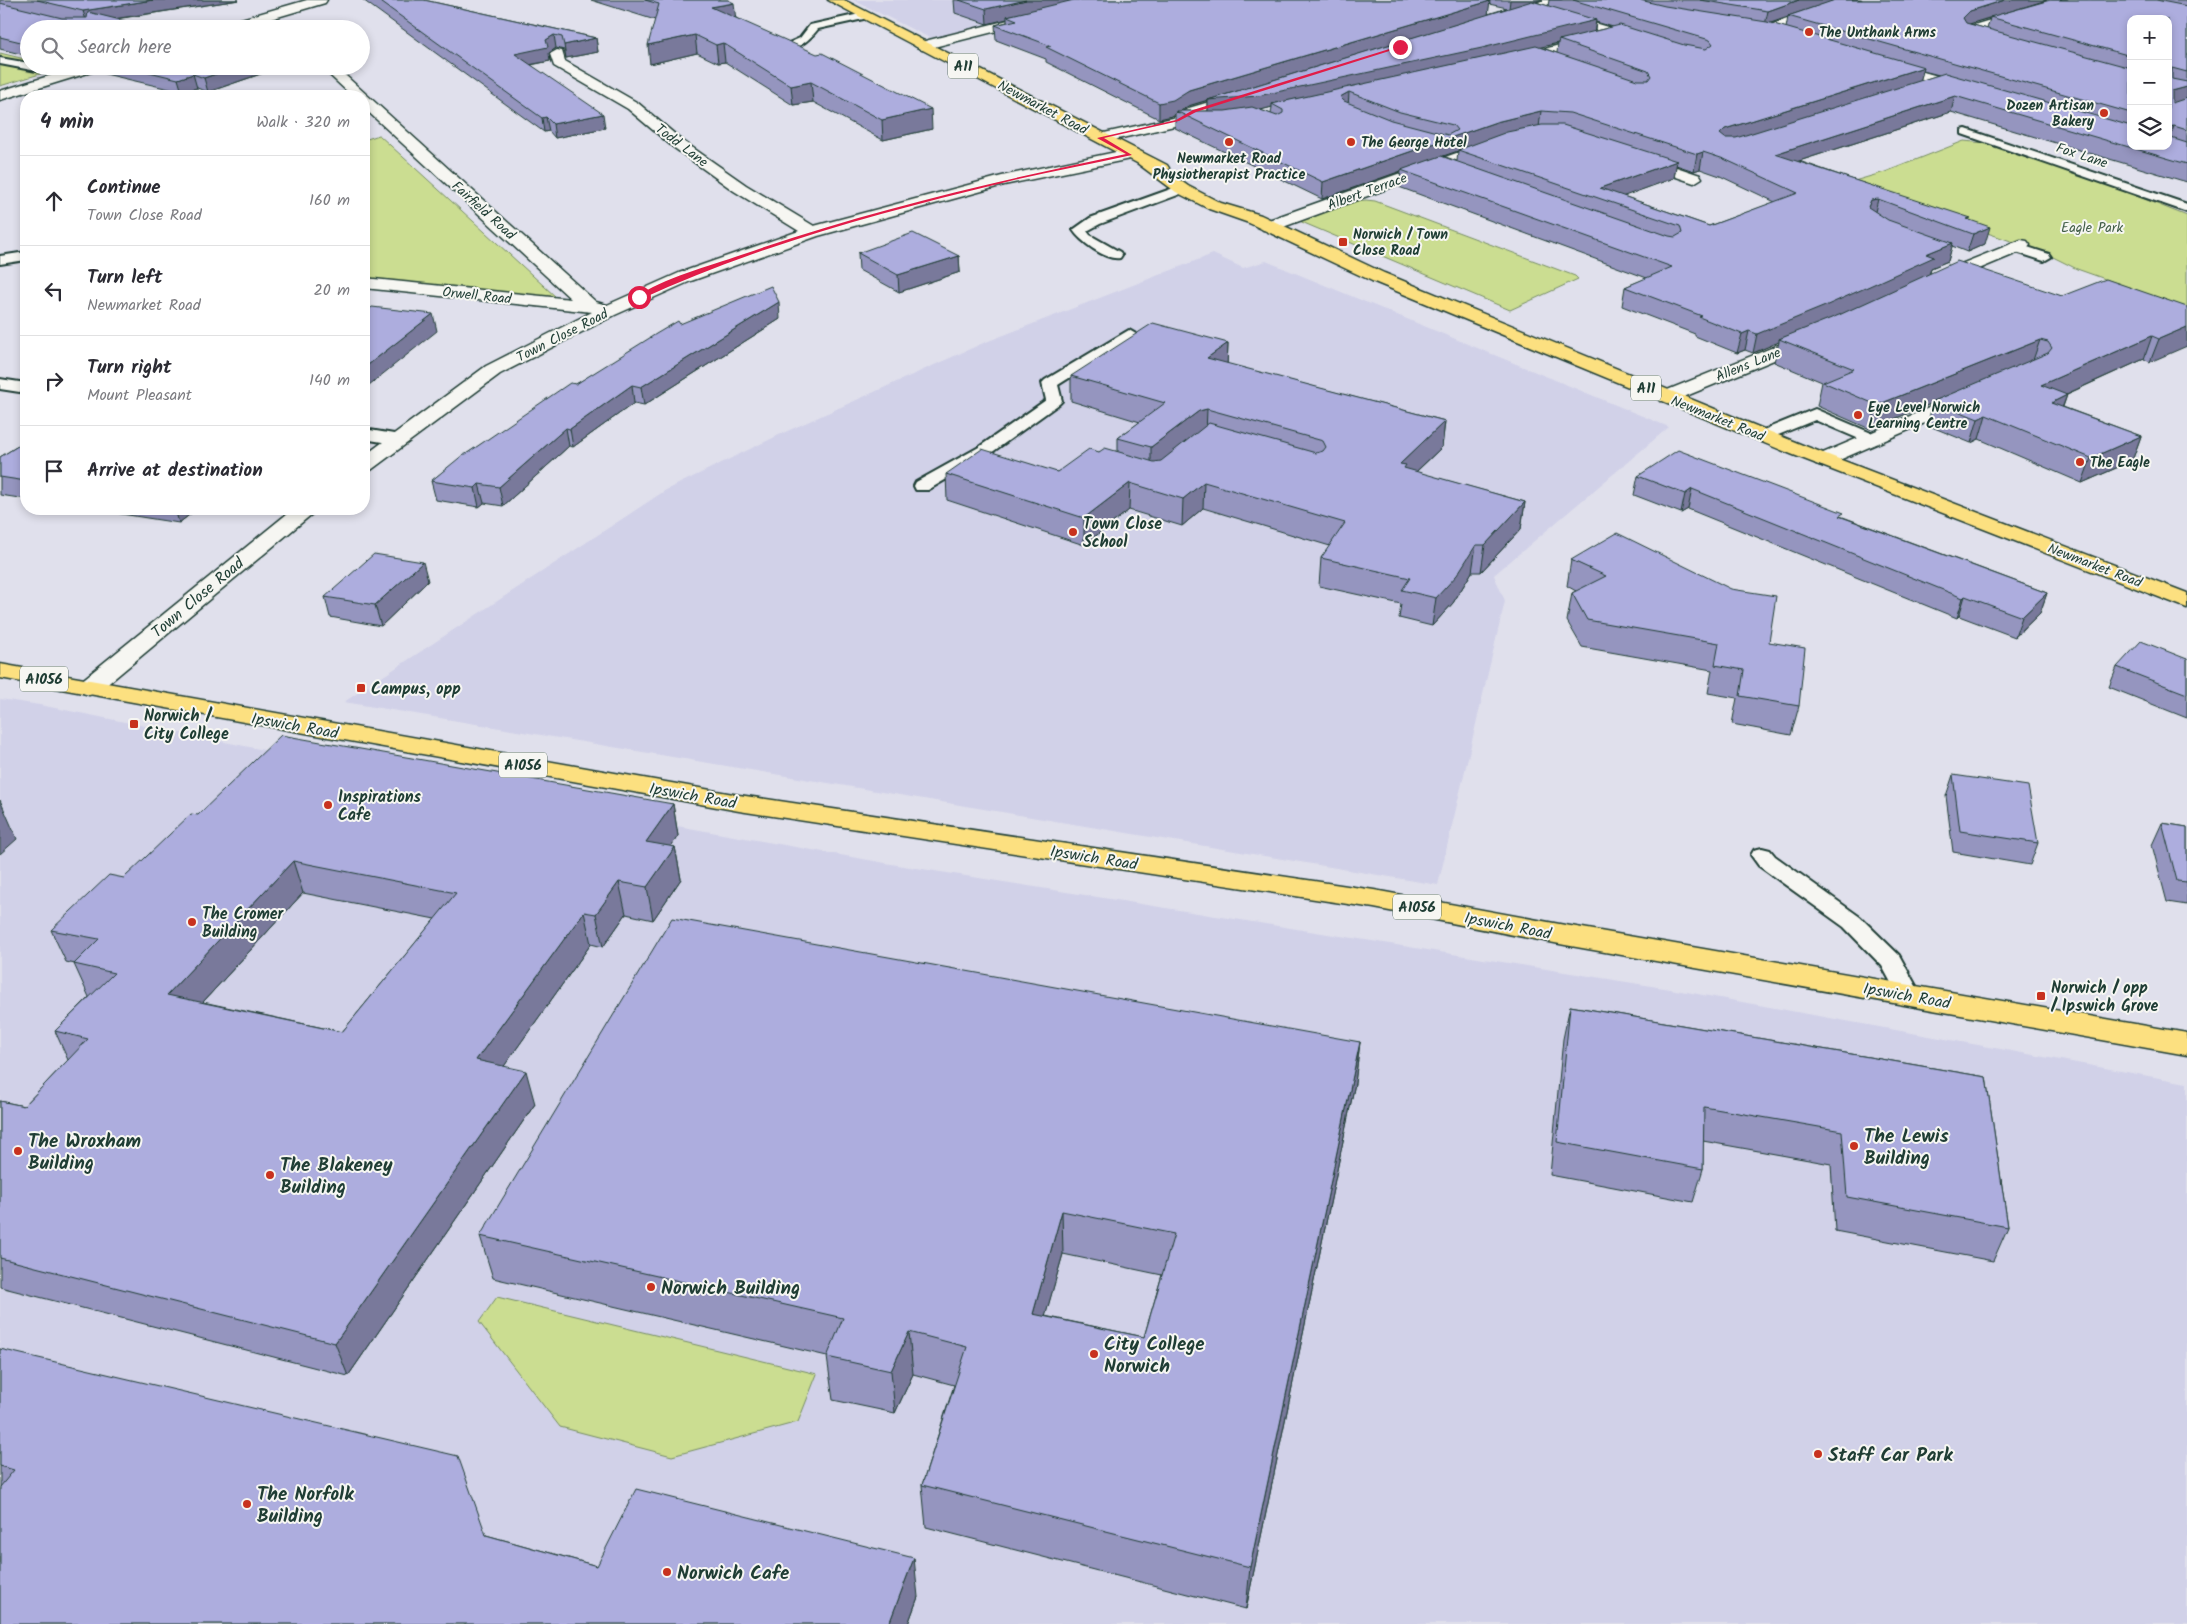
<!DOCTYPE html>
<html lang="en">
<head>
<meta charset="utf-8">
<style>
	body { margin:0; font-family:Kalam,sans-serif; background:#f2f2f3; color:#2b2b33 }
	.controls { position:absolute; right:15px; top:15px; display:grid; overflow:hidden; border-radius:10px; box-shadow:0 2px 8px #0003 }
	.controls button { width:45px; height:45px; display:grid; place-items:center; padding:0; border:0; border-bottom:1px solid #e1e1e2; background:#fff; color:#2b2b33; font:25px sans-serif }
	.stop { position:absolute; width:15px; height:15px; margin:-11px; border:4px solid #e11d48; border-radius:50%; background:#fff }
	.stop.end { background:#e11d48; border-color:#fff; box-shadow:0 1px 5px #0008 }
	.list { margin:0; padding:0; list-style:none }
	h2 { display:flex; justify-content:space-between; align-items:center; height:65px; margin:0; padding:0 20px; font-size:21px }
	h2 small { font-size:16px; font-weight:400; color:#7c7c81 }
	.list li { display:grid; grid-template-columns:32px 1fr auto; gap:15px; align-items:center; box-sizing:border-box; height:90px; padding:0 20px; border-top:1px solid #e1e1e2 }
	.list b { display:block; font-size:19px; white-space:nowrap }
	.list p { margin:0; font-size:16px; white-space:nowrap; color:#7c7c81 }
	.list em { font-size:16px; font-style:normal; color:#7c7c81 }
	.icon { flex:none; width:28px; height:28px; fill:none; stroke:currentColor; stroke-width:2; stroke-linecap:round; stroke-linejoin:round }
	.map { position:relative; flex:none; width:2187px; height:1624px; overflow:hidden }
	.search { position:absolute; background:#fff; box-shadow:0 2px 8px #0003; left:20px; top:20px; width:350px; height:55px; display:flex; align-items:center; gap:12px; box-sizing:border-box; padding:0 18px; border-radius:28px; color:#7c7c81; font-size:19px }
	.panel { position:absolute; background:#fff; box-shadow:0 2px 8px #0003; left:20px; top:90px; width:350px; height:425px; border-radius:20px }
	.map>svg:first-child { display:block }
</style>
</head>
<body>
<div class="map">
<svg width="2187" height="1624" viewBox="0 0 2187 1624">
	<rect width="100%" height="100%" fill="#e0e0ec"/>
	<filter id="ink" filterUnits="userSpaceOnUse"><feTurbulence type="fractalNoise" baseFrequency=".02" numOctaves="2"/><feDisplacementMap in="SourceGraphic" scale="10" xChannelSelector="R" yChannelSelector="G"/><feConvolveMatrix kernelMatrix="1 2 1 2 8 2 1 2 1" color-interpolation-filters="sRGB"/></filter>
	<g filter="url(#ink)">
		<path fill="#d1d1e8" d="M853,0h214l13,4 -150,34z
			M1213,254l30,14 23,-7 403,166 -175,148 11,26 -67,284 -1094,-183 322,-212 117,-57 198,-89z
			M0,699l40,6 334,67 517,92 779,125 517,94v541h-2187z"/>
		<path fill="#cbdd91" stroke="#758d62" d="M0,53l29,7v6l31,2 -60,18z
			M379,135l177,162 -9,1 -183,-20v-138z
			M1964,141l20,2 125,42 78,31v92l-110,-39 -34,-17 -199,-68 41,-12z
			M1366,200l9,1 200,75 3,3 -68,31 -213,-90 58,-19z
			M497,1297l320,77 -19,48 -126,34 -112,-29 -81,-105z"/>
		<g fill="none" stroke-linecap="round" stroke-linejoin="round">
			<defs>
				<path id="service" d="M864,13l4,1v4l-50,11c-12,15 -20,19 -38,23l-5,-3 25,-11 10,-13z
					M0,58l29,5v3h18l25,6 1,2 -5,3 -68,-13z
					M1966,129l221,75v8l-225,-78v-4z
					M1182,185l4,1 2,3 -2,3 -86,32 -13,7 3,4 30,17 2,3 -2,3c-14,3 -40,-17 -47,-28l17,-12z
					M2015,243l34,11 2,3 -7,4 -34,-11 -2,-3 2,-3z
					M26,252v8l-26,4v-8z
					M1129,330l7,4 -2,3 -76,48 4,16 -3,3 -68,49 -63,37h-12l-2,-4 2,-4 63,-35 67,-47 -4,-17 3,-3z
					M0,379l26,4v10l-26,-4z
					M1815,409l61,26 2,3 -8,5 -6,-2 -49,-21 -47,19h-12l-2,-3 2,-3z
					M364,429l36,6 8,5 -8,5 -36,-6z
					M1762,848l8,2 5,6 85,61 39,38 22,40 -4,6 -8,2 -8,-2 -19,-35 -38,-39 -85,-61 -8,-11 3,-5z"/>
				<path id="minor" d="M307,0h20l-2,3 -88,26h-21l1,-3z
					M1541,0h20l-2,3 -53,15 -6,-4 1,-3z
					M1843,0h18l-2,3 -88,31h-10l-2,-3 2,-3z
					M2053,0h14l-9,9 -85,27 -5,1 -7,-4 6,-6 81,-24z
					M1560,13l61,18 2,3 -2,3 -101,27h-10l-2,-3 2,-3 91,-24 -46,-14 -1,-3z
					M1032,14l5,1 1,3 -1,3 -115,29 -7,-4 2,-3z
					M557,50l5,1 3,10 73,42 45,38 63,44 68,41 188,-50 128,-27 8,5 -8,5 -126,26 -186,51 -127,45 -76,34 -115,59 -129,96 -7,2v-16l122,-90 106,-54 -228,-24v-10l207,21 -207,-191v-12h-12l-32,-30h15l261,236 11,3 72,-32 120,-42 -65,-40 -61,-44 -45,-38 -74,-43 -4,-12z
					M1885,61l84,24 2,3 -7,4 -84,-24 -2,-3 2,-3z
					M81,66h22l-2,3 -101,31v-9z
					M1243,92l7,4 -2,3 -49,15 -16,10 -83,19 -8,-5 3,-3 78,-17 16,-10z
					M1493,140l5,2 3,3 -3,3 -223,82h-12l-2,-4 2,-4z
					M1641,155l59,20 2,3 -8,5 -59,-20 -2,-3z
					M2021,240l6,1 3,4 -3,4 -84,35h-12l-3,-4 3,-4z
					M1811,332l7,2 2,4 -2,4 -144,59h-14l-3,-4 3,-4z
					M1964,393l7,2 3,4 -3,4 -141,61 -7,2 -7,-2 -4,-4 4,-4z
					M293,509h25l-220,183 -9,3 -9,-3 -4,-5 4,-5z"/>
				<path id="primary" d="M828,0h16l323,165 2,3 -2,3 21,15 33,17 40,12 123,58 421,173 382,147v15l-396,-154 -419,-173 -123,-58 -40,-14 -33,-17 -39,-29z
					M0,664l739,131 635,95 191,35 622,108v22l-622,-110 -191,-37 -635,-97 -739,-133z"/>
			</defs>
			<use href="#service" stroke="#1f3d34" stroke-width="4"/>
			<use href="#minor" stroke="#1f3d34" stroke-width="3"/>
			<use href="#primary" stroke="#1f3d34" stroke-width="3"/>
			<use href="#service" fill="#f6f6f2" fill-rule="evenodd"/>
			<use href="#minor" fill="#f6f6f2" fill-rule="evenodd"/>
			<use href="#primary" fill="#fce080" fill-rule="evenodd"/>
		</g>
		<path fill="#9595bf" stroke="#1f3d34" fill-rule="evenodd" d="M0,0h239l-123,19 -87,10v27l-29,-7z
			M363,0h61l172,38 2,14 -32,6 -2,-8 -8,-2 -7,5 1,8 -19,4 74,63 -50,10 -6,-7 -5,1z
			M591,0h137l8,18 196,111 -49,11 -70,-38 -20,3 -68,-43 -7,1 -21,-10 -47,11 5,-44z
			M954,0h589l-7,2 12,4 1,-6h498l-36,11 39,-11h137v182l-236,-70 -152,49 171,59 15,24 -18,8 -15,-6 -4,15 -17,7 -1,6 132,22 125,11 -37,55 -6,-3 -79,36h2l-4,12 78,29 -9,25 -50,22 -103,-44 -8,4 -44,-18 6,-22 -63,26 -53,-23 5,-24 -48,-20 5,-20 -26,11 -8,-3 -8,3 -42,-17v-2l-73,-28 3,-19 22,-9 -248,-91 2,-16 -79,28 -147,-71v-14l-3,2 -13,3 -113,-57v-3l-50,-19 -1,-15 12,-3v-3l-20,5 -32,-11zM1489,4l18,4 -19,6zM1788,17l-2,11 -16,-5zM1990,18l-3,11 -17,-5 5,-2zM2131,19l37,127h-37zM1596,22l17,5 -18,4zM1558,43l-1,10 -17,-6zM1923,71l16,4 -19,6zM1252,87l-44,13v11h-28l8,-5zM1272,107l-1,7 -11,-4zM1458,151l-1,10 -14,-5zM1676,165l18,6 6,-2 20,7 55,26 -66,24 -86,-30 51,-18z
			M95,66h179l1,3 -67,23 -11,-4 -15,4 -85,-20z
			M858,253l101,3 1,16 -61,20 -40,-22z
			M780,319l-136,86 -10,-2 -61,44 -4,-1 -66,60 -19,-3 -5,4 -43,-7 -5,-19 35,-27 110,-70 104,-60z
			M1228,343l-1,21 218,57 -3,26 -26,25 109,30 -4,27 -40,43h-9l-19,31 -21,23 -33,-8 2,-14 -82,-18 2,-28 9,-12 -127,-38 -21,18 -53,-16 -45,35 -137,-45 -1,-26 111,-2 42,-20 19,-1v-13l22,-16 -69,-21v-25z
			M26,441v58l-26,-4v-38z
			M1638,476l205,41 204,76 -7,20 -25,24 -56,-21 -2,2 -269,-109 -7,4 -47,-18z
			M90,509h107l-18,14z
			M1571,560l198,82 30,64 -8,29 -59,-11 5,-26 -29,-5 4,-23 -130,-23 -15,-26 5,-28 4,-2 -9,-5z
			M428,581l-47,45 -51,-9 -5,-20z
			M2187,659v59l-78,-31 8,-20z
			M1953,775l85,68 -8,22 -77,-13 -7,-56z
			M673,804l5,32 -7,10 4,1 6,32 -28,41 -27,-6 -23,33 -12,-3 -87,122 31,38 -187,272 -348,-89v-186l24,5 44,-46 -13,-29 34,-34 -15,-33h1l-9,-2 -15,-32 73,-52 74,-63zM303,893l132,26 -93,113 -139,-30z
			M2162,823l25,4v78l-20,-3 -15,-57z
			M1570,1006l416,71 22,150 -15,34 -158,-30 -4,-67 -128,-23v28l-10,33 -143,-27 13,-136z
			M1360,1042l-5,41 -109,526 -320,-82 -4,-42 32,-100 -41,-11 -18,39 -62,-13 -6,-43v-1l-334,-78 -13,-42zM1063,1254l99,21 -18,62 -99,-21z
			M0,1349l486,186 111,31 321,31 -10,27h-908z"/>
		<path fill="#79799b" stroke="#1f3d34" d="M153,0h86l-152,23 -4,-12z
			M1026,0h59l-78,16v3l-20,5 -1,-15z
			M1510,0h33l-34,9z
			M1799,0h38l-49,16v1l-23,8 3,-14z
			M2005,0h42l-81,25 -3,-7 7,-7z
			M1490,1l-2,14 -300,91 -10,7 -2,-2 -1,3 -3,2 -13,3v-16l30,-13z
			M734,3l2,18 -25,-14z
			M1596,20l-2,14 -35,6 -1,3 -78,19 -208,42v3l-15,4 -49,4v-15z
			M554,35l2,13 -7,5 1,8 -32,6 -3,-13 31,-14z
			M695,35l2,18 -47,11 -2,-19z
			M596,38l2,14 -32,6 -2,-13z
			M723,43l2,19 -7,1 -2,-18z
			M239,66h35l1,3 -67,23 -4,-14z
			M1924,67l-4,15 -199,63 -1,-11 5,-5z
			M193,74l4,14 -15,4 -4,-13z
			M811,82l2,20 -20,3 -2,-19z
			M2187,87v14l-19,5 4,-15z
			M1349,92l-1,16 -8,-11z
			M1955,96l-4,16 -180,58 4,-16z
			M931,109l1,20 -49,11 -1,-20z
			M1541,111l-2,16 -81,23v1l-56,19h-1v1l-79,28 1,-17 173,-60z
			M603,114l2,14 -50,10 -2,-14z
			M546,117l3,14 -5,1 -2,-14z
			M2174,126l-5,16h-1v-15z
			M1703,152l-3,17 -6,2 3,-17z
			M1677,161l-3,17 -66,24 -8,-14z
			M1878,199l-4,17 -6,-9 3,-7z
			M1990,227l-5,17 -18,8 6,-18z
			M1953,243l-5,18 -17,7 -2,7 -111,51 -39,13v3l-26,11 4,-19 169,-80z
			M959,256l1,16 -61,20 -1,-17z
			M779,302l1,17 -136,86 -3,-18z
			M433,314l4,17 -73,58v-21z
			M2187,327v19l-37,16 9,-23z
			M1749,331l-4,19 -8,3 5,-19z
			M2152,336l-8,23 -111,50 8,-24z
			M2040,340l-8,23 -98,38 -1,2 -63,26 7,-24z
			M1228,343l-1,25 -20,-10z
			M632,385l2,18 -61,44 -3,-18z
			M2067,395l-9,24 -7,-16z
			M1207,409l-1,25 -55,39v-26l48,-36z
			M1986,415l-7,24 -8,4 7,-24z
			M1445,421l-3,26 -38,36 -4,-19z
			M566,428l3,18 -66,60 -4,-19z
			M2141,436l-9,25 -50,22 9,-25z
			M1204,482l-1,26 -21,18 1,-27z
			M1130,483l-1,27 -45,35v-27z
			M479,484l5,19 -5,4 -4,-19z
			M1692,489l-4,20 -7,4 4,-19z
			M1525,502l-4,27 -40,43 4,-27z
			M175,509h22l-18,14z
			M1476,545l-4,27 -19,31 -21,23 4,-28z
			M423,562l5,19 -47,45 -6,-21z
			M2047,593l-7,20 -25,24 7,-20z
			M1965,596l-6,20 -2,2 6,-20z
			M0,800l17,39 -17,15z
			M673,804l5,32 -26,38 -6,-32z
			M675,847l6,32 -28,41 -6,-33z
			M293,861l10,32 -123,134 -13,-32z
			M619,882l7,32 -23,33 -7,-33z
			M584,912l7,32 -106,149 -9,-33z
			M1360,1042l-5,41 -109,526 4,-42z
			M526,1071l9,33 -187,272 -13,-33z
			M1062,1211l1,43 -29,102 -1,-42z
			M909,1332l4,42 -18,39 -4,-42z
			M914,1558l4,39 -10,27h-19z"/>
		<path fill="#adadde" stroke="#1f3d34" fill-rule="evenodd" d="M37,0h116l-70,11z
			M378,0h46l172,38 -32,7 -2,-8 -8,-2 -8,5 2,7 -33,7 88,60 -50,10 -7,-7 -4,1z
			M645,0h83l6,3 -23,4 106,47 5,-1 109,56 -49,11 -71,-38 -20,4 -68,-43 -7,2 -21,-10 -47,10 11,-41z
			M959,0h67l-40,9z
			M1074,0h413l3,1 -301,89 -16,10 -14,3 -113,-56 5,-1 -56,-21 22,-5 -10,-4z
			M1573,0h67l25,6 102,16 157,45 -199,62 -5,5 5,4h11l209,-65 186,53v20h37v-9l19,6v21l-232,-68 -180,58 196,64 -4,1 23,8 -17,7 -95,-35 -7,1 -3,7 20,13 65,23 -27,11 8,3 -111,50 -66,27 -8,-3 -7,3 -43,-17 3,-1 -77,-29 47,-20 -271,-97 40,-14 228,80 6,1 7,-4 -2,-7 -222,-76 49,-18 35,-7h21l114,36 -77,27 109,38 89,-33 -74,-34 -21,-7 -6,2 -127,-41 -29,-2 -45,11 -173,60 -147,-71h49l27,-4 25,9 6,-3v-3l-11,-6 264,-58 101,34h11l3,-4 -3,-5 -89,-31 61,-15 64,20 22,4 7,-5 -3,-4zM1349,92l51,20 53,13 4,5 -9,5 -57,-15 -47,-19 -4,-4z
			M1700,0h99l-31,11z
			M1835,0h170l-35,11 -7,7 3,5 165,45v45l-343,-97z
			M2050,0h106l31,6v66l-15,-4v11l15,3v5l-15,4v12l15,-5v32l-13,-4 -6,1v-108h-37v37l-141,-39z
			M1532,1l64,19 -114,28 -224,48 -50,4z
			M0,3l62,15h25l1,-6 69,17h-128v15l-29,-7z
			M125,66h114l-35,12 -11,-4 -15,5z
			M913,233l46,23 -61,19 -40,-22z
			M1957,261l105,35 44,-17 81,28v20l-28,12 -7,-3 -111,49 26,10 -16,8 90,33 -50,22 -105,-43 -8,4 -44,-18 114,-48 4,-5 -4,-6 -8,-2 -163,65 -54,-23 31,-13 -75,-30 60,-24z
			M771,286l8,16 -138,85 -9,-2 -62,44 -4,-1 -67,59 -20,-3 -4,4 -44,-7 33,-27h2l104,-71 6,1 80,-50 22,-13 2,3z
			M372,307l61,7 -69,54v-54z
			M1153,323l75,20 -21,15 238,63 -45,43 6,1 -2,3 121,34 -40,43h-9l-19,30 -21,23 -34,-8 8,-12 -89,-20 24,-35 -141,-41 -21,17 -53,-16 -46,35 -138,-44 36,-25 75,23 32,-23 10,3 6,-4 49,14 7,-1 48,-38 107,30 7,-2 3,-4 -3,-6 -116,-32 -8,2 -48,36 -33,-9 47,-35 -94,-27z
			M26,441v40l-26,-4v-20z
			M1678,450l166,63 -5,3 208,77 -25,24 -57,-21 -2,2 -271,-109 -7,5 -47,-18z
			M1617,533l114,56 45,7 -7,46 36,6 -6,58 -59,-10 4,-26 -29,-5 4,-22 -132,-23 -15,-27 34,-17 -35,-16z
			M374,554l49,8 -48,43 -50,-8z
			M2141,641l46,18v35l-70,-27z
			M281,735l392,69 -27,38 29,5 -28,40 -28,-5 -23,32 -12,-2 -108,148 50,11 -191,272 -335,-85v-157l24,5 64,-67 -33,-8 59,-58 -40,-9 25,-25 -48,-9 58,-55 15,3 67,-64 7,1zM293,861l163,32 -114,139 -175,-37z
			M1953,775l75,11 10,57 -78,-12z
			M2162,823l25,4v55l-10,-1z
			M672,918l688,124 -110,525 -328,-82 45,-138 -58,-15 -18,39 -64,-14 16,-39 -363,-82zM1062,1211l112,23 -30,103 -111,-23z
			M1570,1006l416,71 22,150 -161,-30 -5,-66 -138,-24 -1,62 -146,-27z
			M0,1349l458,107 28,79 111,31 39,-77 278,69 -25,66h-889v-137l14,-17 -14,-4z"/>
	</g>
	<path fill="#e11d48" d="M1399,46l3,1 -206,65 -17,9 -75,17 28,17c-44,10 -87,17 -130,28 -123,30 -246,63 -361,116l-5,-2c27,-19 74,-31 105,-42 126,-44 255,-74 385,-101l-29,-16 79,-18 17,-10z"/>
	<g fill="#c8321e" stroke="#f6f6f2" stroke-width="2">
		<circle cx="1809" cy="32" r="5"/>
		<circle cx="2104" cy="113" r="5"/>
		<circle cx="1229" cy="142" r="5"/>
		<circle cx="1351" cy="142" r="5"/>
		<rect x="1338" y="237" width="10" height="10" rx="2.5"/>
		<circle cx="1858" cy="415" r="5"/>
		<circle cx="2080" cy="462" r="5"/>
		<circle cx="1073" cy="532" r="5"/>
		<rect x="356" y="683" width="10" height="10" rx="2.5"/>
		<rect x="129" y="719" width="10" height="10" rx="2.5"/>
		<circle cx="328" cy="805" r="5"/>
		<circle cx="192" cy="922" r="5"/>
		<rect x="2036" y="991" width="10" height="10" rx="2.5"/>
		<circle cx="1854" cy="1146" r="5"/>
		<circle cx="18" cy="1151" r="5"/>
		<circle cx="270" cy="1175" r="5"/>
		<circle cx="651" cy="1287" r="5"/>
		<circle cx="1094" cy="1354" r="5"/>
		<circle cx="1818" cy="1454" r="5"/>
		<circle cx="247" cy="1504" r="5"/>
		<circle cx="667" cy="1572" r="5"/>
	</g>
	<g text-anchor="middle" stroke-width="4" stroke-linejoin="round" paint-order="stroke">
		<g font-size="14" font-weight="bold" fill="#1f3d34" stroke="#f6f6f2" text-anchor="start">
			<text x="1819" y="37">The Unthank Arms</text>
			<text x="2094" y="110" text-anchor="end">Dozen Artisan<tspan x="2094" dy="16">Bakery</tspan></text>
			<text x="1361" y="147">The George Hotel</text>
			<text x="1229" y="163" text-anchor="middle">Newmarket Road<tspan x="1229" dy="16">Physiotherapist Practice</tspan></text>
			<text x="1353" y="239">Norwich / Town<tspan x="1353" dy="16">Close Road</tspan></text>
			<text x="1868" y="412">Eye Level Norwich<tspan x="1868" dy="16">Learning Centre</tspan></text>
			<text x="2090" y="467">The Eagle</text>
		</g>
		<g font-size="14" fill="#1f3d34" stroke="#f6f6f2">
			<text transform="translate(1043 107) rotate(28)" y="5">Newmarket Road</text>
			<text transform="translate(682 145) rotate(37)" y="5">Todd Lane</text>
			<text transform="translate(2082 155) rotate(18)" y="5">Fox Lane</text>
			<text transform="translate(1367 191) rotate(-20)" y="5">Albert Terrace</text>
			<text transform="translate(484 210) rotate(42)" y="5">Fairfield Road</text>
			<text transform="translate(477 295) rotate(6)" y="5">Orwell Road</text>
			<text transform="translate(562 335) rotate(-27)" y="5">Town Close Road</text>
			<text transform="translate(1748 364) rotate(-22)" y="5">Allens Lane</text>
			<text transform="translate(1718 418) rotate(22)" y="5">Newmarket Road</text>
			<text transform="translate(2095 565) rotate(21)" y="5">Newmarket Road</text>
		</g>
		<g font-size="14" fill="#415d47" stroke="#f6f6f2">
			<text x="2092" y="232">Eagle Park</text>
		</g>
		<g fill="#f6f6f2" stroke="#60746d" stroke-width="1">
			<rect x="948" y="53.5" width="30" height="25" rx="4"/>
			<rect x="1631" y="375.5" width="30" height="25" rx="4"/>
			<rect x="20" y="666.5" width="48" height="25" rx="4"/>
			<rect x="499" y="752.5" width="48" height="25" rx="4"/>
			<rect x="1393" y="894.5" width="48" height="25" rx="4"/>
		</g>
		<g font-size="15" font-weight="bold" fill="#1f3d34">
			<text x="963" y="71">A11</text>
			<text x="1646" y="393">A11</text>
			<text x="44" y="684">A1056</text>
			<text x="523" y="770">A1056</text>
			<text x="1417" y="912">A1056</text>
		</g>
		<g font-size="16" font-weight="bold" fill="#1f3d34" stroke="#f6f6f2" text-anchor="start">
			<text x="1083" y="529">Town Close<tspan x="1083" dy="18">School</tspan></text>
			<text x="371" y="694">Campus, opp</text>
			<text x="144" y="721">Norwich /<tspan x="144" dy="18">City College</tspan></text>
			<text x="338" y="802">Inspirations<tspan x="338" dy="18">Cafe</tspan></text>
			<text x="202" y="919">The Cromer<tspan x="202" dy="18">Building</tspan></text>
			<text x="2051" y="993">Norwich / opp<tspan x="2051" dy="18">/ Ipswich Grove</tspan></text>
		</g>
		<g font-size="16" fill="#1f3d34" stroke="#f6f6f2">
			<text transform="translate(197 597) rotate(-40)" y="6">Town Close Road</text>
			<text transform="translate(295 725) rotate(10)" y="6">Ipswich Road</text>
			<text transform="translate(693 795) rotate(10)" y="6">Ipswich Road</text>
			<text transform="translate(1094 857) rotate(9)" y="6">Ipswich Road</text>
			<text transform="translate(1508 925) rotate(11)" y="6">Ipswich Road</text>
			<text transform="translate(1907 995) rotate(10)" y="6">Ipswich Road</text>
		</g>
		<g font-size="19" font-weight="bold" fill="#1f3d34" stroke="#f6f6f2" text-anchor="start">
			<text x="1864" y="1142">The Lewis<tspan x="1864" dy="22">Building</tspan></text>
			<text x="28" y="1147">The Wroxham<tspan x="28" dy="22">Building</tspan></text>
			<text x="280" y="1171">The Blakeney<tspan x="280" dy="22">Building</tspan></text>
			<text x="661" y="1294">Norwich Building</text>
			<text x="1104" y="1350">City College<tspan x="1104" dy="22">Norwich</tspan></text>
			<text x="1828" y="1461">Staff Car Park</text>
			<text x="257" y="1500">The Norfolk<tspan x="257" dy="22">Building</tspan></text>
			<text x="677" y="1579">Norwich Cafe</text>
		</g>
	</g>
</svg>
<div class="controls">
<button>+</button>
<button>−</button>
<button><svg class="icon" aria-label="layers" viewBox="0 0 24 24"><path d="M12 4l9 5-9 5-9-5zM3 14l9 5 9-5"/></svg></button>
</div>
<div class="stop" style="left:639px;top:297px"></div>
<div class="stop end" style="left:1400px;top:47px"></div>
<div class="search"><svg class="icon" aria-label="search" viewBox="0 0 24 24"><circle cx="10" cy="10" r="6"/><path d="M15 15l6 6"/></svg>Search here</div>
<section class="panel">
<h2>4 min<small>Walk · 320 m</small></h2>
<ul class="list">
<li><svg class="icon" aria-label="ahead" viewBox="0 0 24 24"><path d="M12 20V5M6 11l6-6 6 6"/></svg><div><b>Continue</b><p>Town Close Road</p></div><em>160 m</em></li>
<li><svg class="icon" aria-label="left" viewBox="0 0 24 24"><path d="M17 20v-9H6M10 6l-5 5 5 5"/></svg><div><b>Turn left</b><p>Newmarket Road</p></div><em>20 m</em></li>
<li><svg class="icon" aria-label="right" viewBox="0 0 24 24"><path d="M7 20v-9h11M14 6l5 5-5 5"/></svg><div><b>Turn right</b><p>Mount Pleasant</p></div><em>140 m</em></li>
<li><svg class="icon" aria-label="arrive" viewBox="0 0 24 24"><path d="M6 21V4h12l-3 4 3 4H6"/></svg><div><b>Arrive at destination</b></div></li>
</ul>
</section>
</div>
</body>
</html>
